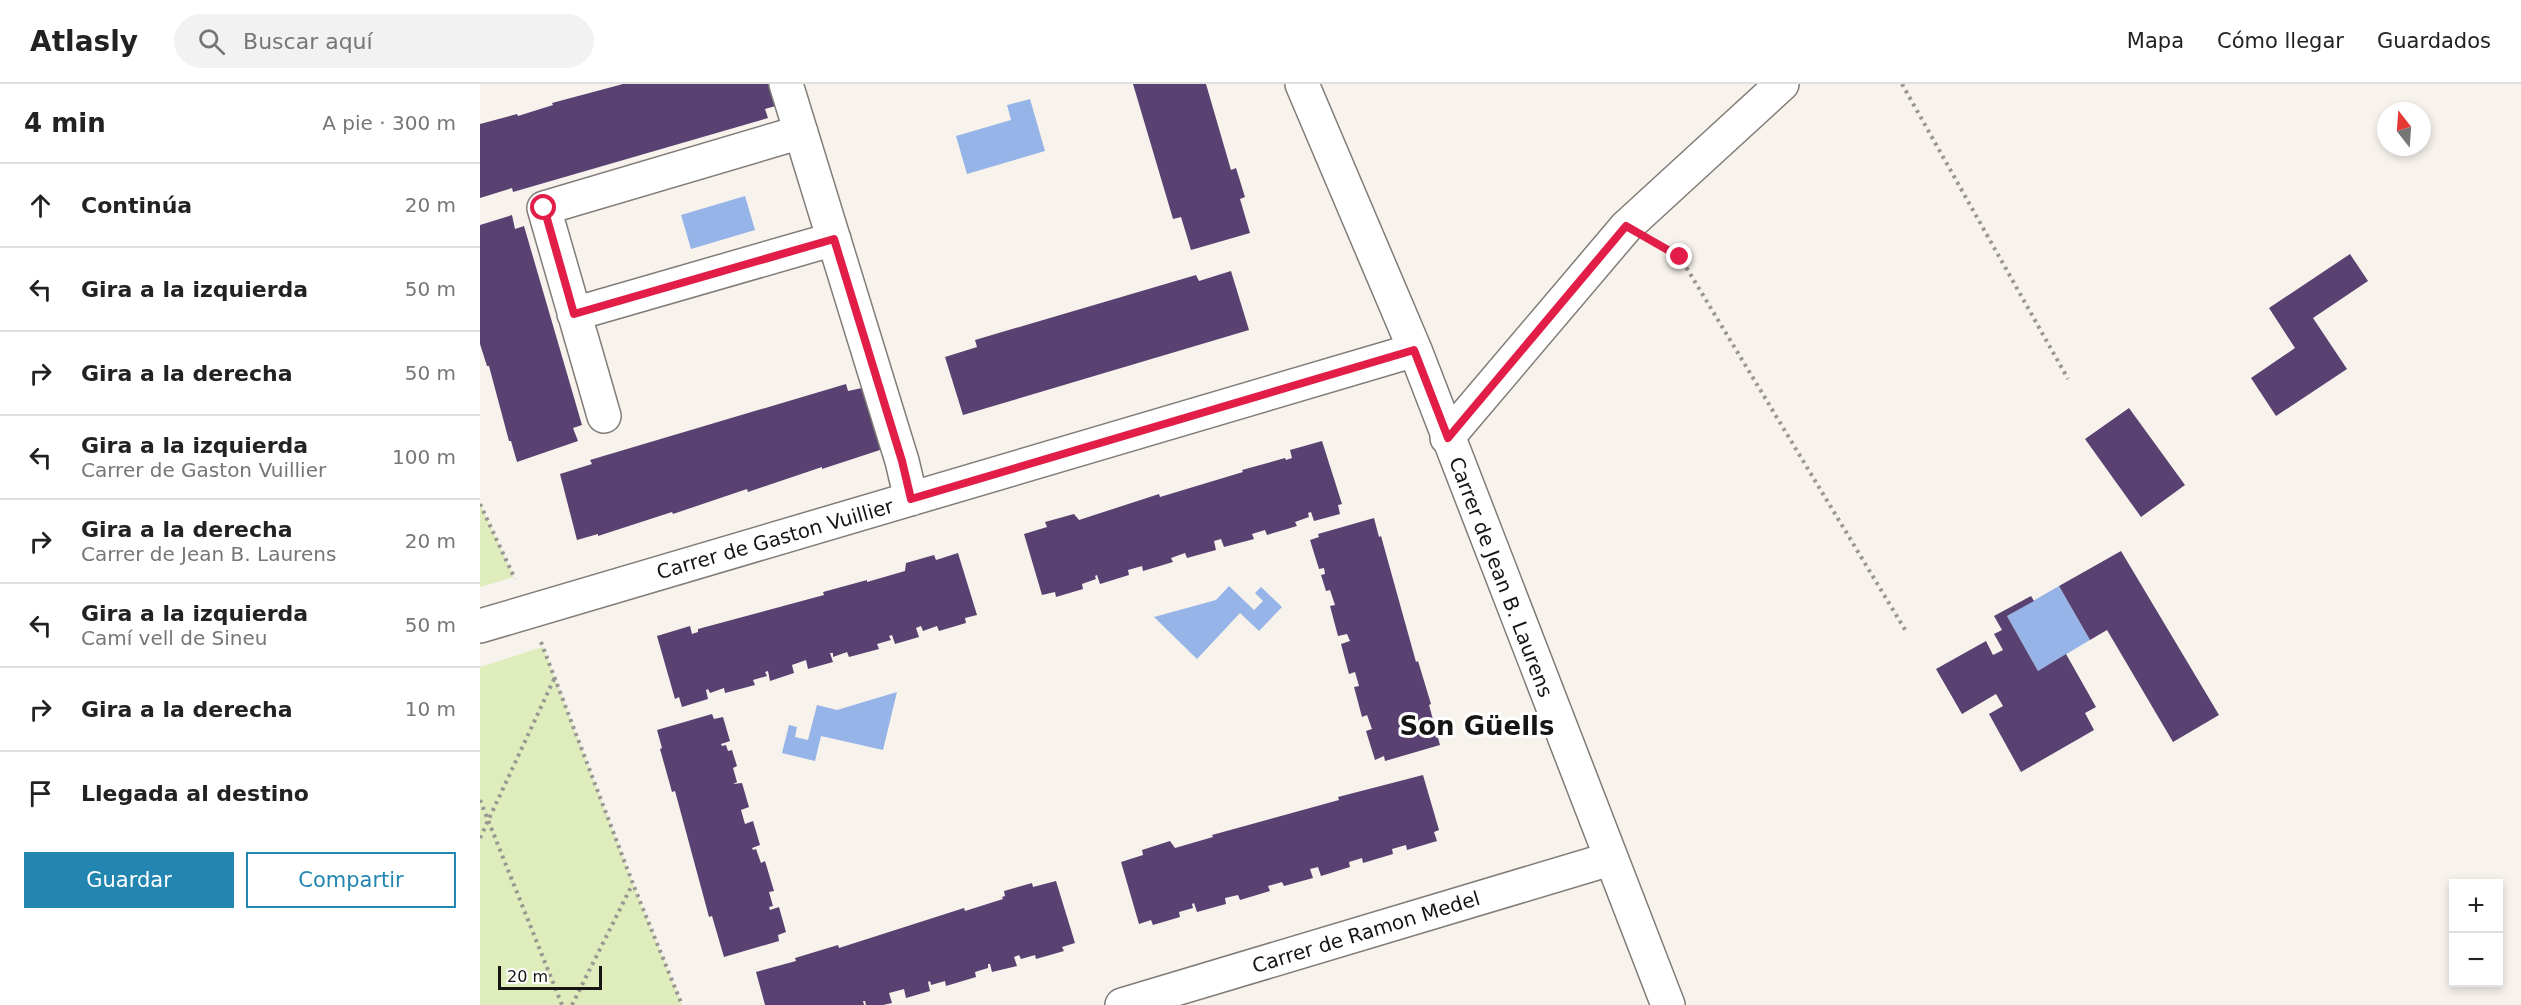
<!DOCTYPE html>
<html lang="es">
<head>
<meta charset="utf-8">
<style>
	body { margin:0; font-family:"DejaVu Sans",sans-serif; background:#f2f2f2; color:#222 }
	.controls { position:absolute; right:18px; bottom:18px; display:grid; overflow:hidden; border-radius:0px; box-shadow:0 3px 9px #0003 }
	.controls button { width:54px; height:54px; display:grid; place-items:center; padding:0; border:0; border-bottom:2px solid #e0e0e0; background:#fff; color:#222; font:30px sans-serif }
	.compass { position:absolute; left:1897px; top:18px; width:54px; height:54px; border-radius:50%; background:#fff; box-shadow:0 3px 9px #0003; rotate:343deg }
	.scale { position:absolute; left:18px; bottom:15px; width:104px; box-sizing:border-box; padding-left:6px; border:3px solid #171513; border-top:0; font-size:16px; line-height:21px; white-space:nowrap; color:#171513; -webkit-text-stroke:4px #fff; paint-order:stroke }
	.stop { position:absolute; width:18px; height:18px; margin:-14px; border:4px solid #e11d48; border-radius:50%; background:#fff }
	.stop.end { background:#e11d48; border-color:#fff; box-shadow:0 2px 6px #0008 }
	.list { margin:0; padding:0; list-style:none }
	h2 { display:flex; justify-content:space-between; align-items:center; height:78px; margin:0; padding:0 24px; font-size:26px }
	h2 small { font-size:20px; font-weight:400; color:#767676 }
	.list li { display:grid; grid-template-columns:39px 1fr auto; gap:18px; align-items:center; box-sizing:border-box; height:84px; padding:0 24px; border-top:2px solid #e0e0e0 }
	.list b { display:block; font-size:22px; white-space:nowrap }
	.list p { margin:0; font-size:20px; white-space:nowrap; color:#767676 }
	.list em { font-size:20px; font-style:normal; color:#767676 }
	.actions { display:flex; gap:12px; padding:18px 24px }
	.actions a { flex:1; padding:14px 0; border:2px solid #2386b0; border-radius:0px; text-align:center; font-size:21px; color:#2386b0 }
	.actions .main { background:#2386b0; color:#fff }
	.icon { flex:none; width:33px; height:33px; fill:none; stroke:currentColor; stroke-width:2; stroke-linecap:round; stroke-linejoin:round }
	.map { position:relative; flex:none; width:2041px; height:921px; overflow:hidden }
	header { display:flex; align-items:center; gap:36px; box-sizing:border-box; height:84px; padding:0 30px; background:#fff; border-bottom:2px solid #e0e0e0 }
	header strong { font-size:28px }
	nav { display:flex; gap:33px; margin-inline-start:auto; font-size:21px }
	.search { width:420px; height:54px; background:#f2f2f2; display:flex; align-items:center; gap:15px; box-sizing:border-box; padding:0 21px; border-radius:33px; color:#767676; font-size:22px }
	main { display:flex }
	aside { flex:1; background:#fff }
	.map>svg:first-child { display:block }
</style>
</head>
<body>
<header>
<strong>Atlasly</strong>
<div class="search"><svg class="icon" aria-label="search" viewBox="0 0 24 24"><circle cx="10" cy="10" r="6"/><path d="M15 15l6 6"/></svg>Buscar aquí</div>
<nav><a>Mapa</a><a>Cómo llegar</a><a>Guardados</a></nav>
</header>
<main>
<aside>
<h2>4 min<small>A pie · 300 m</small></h2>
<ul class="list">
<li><svg class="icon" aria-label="ahead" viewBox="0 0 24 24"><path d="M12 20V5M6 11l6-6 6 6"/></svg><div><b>Continúa</b></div><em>20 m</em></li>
<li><svg class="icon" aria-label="left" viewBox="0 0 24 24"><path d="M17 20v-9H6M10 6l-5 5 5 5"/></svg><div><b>Gira a la izquierda</b></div><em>50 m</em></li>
<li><svg class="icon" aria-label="right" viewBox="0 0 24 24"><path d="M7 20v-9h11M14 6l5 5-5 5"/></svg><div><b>Gira a la derecha</b></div><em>50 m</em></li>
<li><svg class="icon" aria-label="left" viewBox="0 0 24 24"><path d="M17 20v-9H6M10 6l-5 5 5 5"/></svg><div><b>Gira a la izquierda</b><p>Carrer de Gaston Vuillier</p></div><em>100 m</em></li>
<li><svg class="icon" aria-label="right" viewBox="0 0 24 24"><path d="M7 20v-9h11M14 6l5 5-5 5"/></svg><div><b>Gira a la derecha</b><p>Carrer de Jean B. Laurens</p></div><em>20 m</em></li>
<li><svg class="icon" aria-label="left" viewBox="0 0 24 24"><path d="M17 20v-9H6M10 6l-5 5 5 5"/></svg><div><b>Gira a la izquierda</b><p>Camí vell de Sineu</p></div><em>50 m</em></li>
<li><svg class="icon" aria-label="right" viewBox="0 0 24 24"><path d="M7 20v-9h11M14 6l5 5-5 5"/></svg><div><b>Gira a la derecha</b></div><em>10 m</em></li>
<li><svg class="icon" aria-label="arrive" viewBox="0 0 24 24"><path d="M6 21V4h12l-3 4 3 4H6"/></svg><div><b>Llegada al destino</b></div></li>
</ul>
<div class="actions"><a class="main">Guardar</a><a>Compartir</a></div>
</aside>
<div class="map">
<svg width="2041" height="921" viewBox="0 0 2041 921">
	<rect width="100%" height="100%" fill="#f7f2ec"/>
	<path fill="#dfecbc" d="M0,420l34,73 -34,10z
		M63,563l90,237 49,121h-202v-338z"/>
	<path fill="#96b4e7" d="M550,15l15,52 -78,23 -11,-38 55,-16 -4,-15z
		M265,112l10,34 -64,19 -10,-34z
		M749,502l25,24 9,-9 -8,-8 6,-6 21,20 -23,24 -19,-18 -43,46 -43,-42 62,-17z
		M1579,502l31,54 -52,31 -31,-55z
		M417,608l-14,58 -62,-14 -6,25 -33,-8 7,-28 8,2 -2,10 13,3 9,-35 20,5z"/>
	<path fill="#594271" d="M143,0h149l7,21 -14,4 3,9 -255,74 -1,-4 -32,10v-74l37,-10 1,2 35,-11 -1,-2z
		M653,0h73l25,86 5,-2 9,29 -5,2 10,34 -59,17 -10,-33 -8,2z
		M32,131l3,14 9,-3 58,199 -9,3 5,13 -61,21 -6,-21h-2l-20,-75h-2l-7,-22v-119z
		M1870,170l18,27 -55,37 34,51 -71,47 -25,-38 44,-30 -26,-40z
		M751,187l18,59 -286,85 -18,-58 32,-10 -2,-7 221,-65 3,6z
		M366,300l2,7 14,-3 21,61 -61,20v-2l-74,25 -1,-3 -74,25 -1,-2 -74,24v-2l-21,6 -17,-66 32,-10 -2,-4z
		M1649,324l56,77 -44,32 -56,-78z
		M842,357l20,63 -4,1 2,9 -26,7 -3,-9 -3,1 1,4 -14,5 2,4 -30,9 -2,-5 -13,4 2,5 -30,8 -3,-8 -7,2 2,9 -29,8 -2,-5 -14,5 2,4 -30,9 -1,-5 -14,4 1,5 -29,9 -3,-9 -2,1 1,3 -14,5 1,5 -27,8 -1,-5 -13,3 -18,-61 23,-7 -2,-5 29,-8 5,6 80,-26 1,3 83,-25 -1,-2 43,-12 1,2 6,-2 -2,-8z
		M894,434l5,19 2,-1 35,126 2,-1 13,43 -2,1 11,40 -55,16 -1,-5 -9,4 -9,-29 6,-2 -5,-14 -5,2 -8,-30 5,-1 -4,-14 -6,2 -8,-30 9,-3 -3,-7 -9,2 -8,-30 5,-1 -5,-15 -4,1 -5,-16 4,-1 -1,-6 -5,1 -9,-29 9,-3 -1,-3z
		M1641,467l98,164 -46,27 -66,-112 -17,10 -31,-54z
		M478,469l19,62 -12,3 1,5 -27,8 -2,-5 -14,5 -2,-5 -5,2 3,9 -24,7 -3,-9 -3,1 2,4 -14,4 2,5 -30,8 -2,-5 -14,5v-4h-3l3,9 -25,7 -2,-9 -14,5 2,8 -24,8 -2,-10 -3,1 2,4 -14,4 2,5 -30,8 -1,-5 -14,5 -2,-4 -2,1 2,9 -26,8 -3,-10 -4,2 -18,-63 33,-10 2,8 6,-2v-3l126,-34 -1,-3 44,-12v2l38,-11 1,-8 28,-8 2,5z
		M1551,512l3,5 -27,15 31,55 28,-17 30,53 -11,6 9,17 -73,42 -32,-58 14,-8 -7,-12 -34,20 -26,-45 50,-28 7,14 10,-5 -9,-16 8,-4 -8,-14z
		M232,630l2,5 9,-2 7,24 -9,3 1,2 4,-1 2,6 4,-1 5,16 -4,2 4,14 -4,2 9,-1 7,24 -8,3 4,14 8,-3 7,24 -8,3 1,2 3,-1 5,14 4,-2 9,30 -5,1 4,14 -4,1 1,3 9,-3 7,25 -8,3 1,6 -55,16 -12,-41 -3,1 -34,-126 -3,1 -12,-43 2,-1 -5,-18z
		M943,691l16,55 -5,2 3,9 -30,9 -1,-5 -14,4 1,5 -30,9 -1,-5 -13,4 1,5 -29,9 -3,-9 -8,2 3,9 -29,8 -2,-4 -14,4 2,5 -30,9 -2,-5 -13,3 1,6 -29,8 -3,-9 -2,1 1,4 -14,4 1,5 -27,8 -2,-5 -12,4 -18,-62 22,-7 -1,-5 28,-9 5,7 38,-11 -1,-2 127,-35 -1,-3z
		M576,797l19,62 -13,4 2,4 -28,8 -1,-4 -14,4 -2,-4 -5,2 3,9 -25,6 -2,-8h-2v4l-13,4 1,5 -30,9 -1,-5 -14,4 -1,-4 -2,1 2,9 -24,7 -2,-9 -15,4 3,10 -9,2h-17l-1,-4h-2l1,4h-99l-9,-33 40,-11 -1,-3 43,-13 1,3 125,-40 1,3 38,-12 -1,-2 3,-1 -1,-5 28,-8 1,4z"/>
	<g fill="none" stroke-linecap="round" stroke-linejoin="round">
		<defs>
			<path id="minor" d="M306,0l116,377 9,38
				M822,0l113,266 253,655
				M94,230l260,-75
				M124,332l-60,-208 257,-76
				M967,354l179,-211 156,-143
				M0,542l935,-276
				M642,921l488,-146"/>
		</defs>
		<use href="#minor" stroke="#817c77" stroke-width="36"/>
		<path stroke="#9a9692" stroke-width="4" stroke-dasharray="3 4.5" stroke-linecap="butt" d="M1422,0l166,295
			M1178,161l22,12 227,376
			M0,420l35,75
			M61,558l92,242 49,121
			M0,716l82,205
			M0,754l75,-161
			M92,921l60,-120"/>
		<use href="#minor" stroke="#fff" stroke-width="33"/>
	</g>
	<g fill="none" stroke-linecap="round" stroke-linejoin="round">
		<path stroke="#e11d48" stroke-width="8" d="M64,124l30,106 260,-75 68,222 9,38 503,-149 34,88 178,-212 54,31"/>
	</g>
	<g text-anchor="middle" stroke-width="6" stroke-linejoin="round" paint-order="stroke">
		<g font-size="20" fill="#171513" stroke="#fff">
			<text transform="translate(295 455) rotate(-16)" y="7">Carrer de Gaston Vuillier</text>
			<text transform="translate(1021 493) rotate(69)" y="7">Carrer de Jean B. Laurens</text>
			<text transform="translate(886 848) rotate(-17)" y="7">Carrer de Ramon Medel</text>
		</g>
		<g font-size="26" font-weight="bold" fill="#171513" stroke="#fff">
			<text x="997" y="651">Son Güells</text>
		</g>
	</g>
</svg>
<div class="controls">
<button>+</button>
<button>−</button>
</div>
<svg class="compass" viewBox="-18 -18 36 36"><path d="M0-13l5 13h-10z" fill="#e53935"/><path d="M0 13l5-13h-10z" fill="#767676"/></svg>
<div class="scale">20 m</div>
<div class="stop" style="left:64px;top:124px"></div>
<div class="stop end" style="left:1200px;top:173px"></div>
</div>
</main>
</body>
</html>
